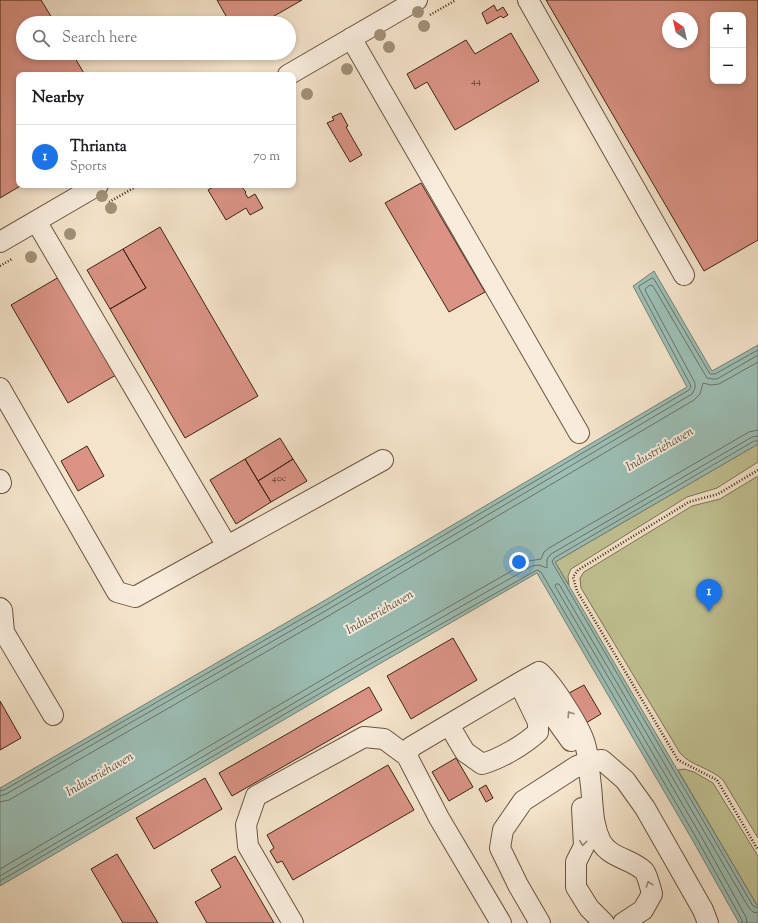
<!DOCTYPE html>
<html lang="en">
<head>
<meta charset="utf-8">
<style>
	body { margin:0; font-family:"Sorts Mill Goudy",serif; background:#f2f2f2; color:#202124 }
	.controls { position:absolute; right:12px; top:12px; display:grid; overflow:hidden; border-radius:8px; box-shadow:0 2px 6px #0003 }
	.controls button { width:36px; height:36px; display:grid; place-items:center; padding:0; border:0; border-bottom:1px solid #e0e0e0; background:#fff; color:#202124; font:20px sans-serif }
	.compass { position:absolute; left:662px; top:12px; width:36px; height:36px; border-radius:50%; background:#fff; box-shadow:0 2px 6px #0003; rotate:326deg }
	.you { position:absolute; left:519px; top:562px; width:14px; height:14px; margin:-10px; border:3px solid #fff; border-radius:50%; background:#1a73e8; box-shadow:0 0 0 6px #1a73e833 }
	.badge { display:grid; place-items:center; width:26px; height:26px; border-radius:50%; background:#1a73e8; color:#fff; font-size:13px; font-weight:700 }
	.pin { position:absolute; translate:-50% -33px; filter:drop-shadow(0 1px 2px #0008) }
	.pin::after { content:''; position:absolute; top:21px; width:14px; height:12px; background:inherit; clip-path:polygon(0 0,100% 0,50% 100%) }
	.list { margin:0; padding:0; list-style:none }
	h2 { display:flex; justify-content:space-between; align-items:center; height:52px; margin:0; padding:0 16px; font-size:17px }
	h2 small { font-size:13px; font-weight:400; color:#757577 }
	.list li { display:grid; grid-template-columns:26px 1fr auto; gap:12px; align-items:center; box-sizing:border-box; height:64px; padding:0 16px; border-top:1px solid #e0e0e0 }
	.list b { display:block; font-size:15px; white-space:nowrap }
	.list p { margin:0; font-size:13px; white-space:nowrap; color:#757577 }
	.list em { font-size:13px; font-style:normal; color:#757577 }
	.icon { flex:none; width:22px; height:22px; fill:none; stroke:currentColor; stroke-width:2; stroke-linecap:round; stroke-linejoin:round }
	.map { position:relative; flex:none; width:758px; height:923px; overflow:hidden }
	.search { position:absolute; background:#fff; box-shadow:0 2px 6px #0003; left:16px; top:16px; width:280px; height:44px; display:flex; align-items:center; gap:10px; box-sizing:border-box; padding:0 14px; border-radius:22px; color:#757577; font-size:15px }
	.panel { position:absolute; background:#fff; box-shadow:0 2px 6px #0003; left:16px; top:72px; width:280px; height:116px; border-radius:8px }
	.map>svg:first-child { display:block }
</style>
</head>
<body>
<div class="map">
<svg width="758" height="923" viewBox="0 0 758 923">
	<rect width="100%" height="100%" fill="#f4e4cb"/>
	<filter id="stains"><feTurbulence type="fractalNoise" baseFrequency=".005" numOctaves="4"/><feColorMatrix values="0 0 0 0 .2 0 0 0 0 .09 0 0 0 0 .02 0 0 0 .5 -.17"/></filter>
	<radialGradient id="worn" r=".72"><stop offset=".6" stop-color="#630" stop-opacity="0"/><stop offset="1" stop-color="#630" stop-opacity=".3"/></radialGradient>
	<path fill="#c1c293" stroke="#7f7353" d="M758,444v18l-41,26 -30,9 -116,72 -3,7 1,9 -14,-23z
		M758,476v362l-35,-58c-14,-13 -32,-14 -43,-27l-99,-165 -1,-10 4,-6 108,-66 28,-7z
		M684,769l10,3 19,11 45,73v51l-80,-137z"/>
	<path fill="#9cbfb6" stroke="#768175" d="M654,271l58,100 46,-26v99l-203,118 203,345v16h-19l-46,-82 -156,-268 -170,98 -367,215v-98l322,-186 365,-215 -54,-101z"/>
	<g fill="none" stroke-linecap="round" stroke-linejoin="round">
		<path stroke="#6c7264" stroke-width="1" d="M758,441h-4l-200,117 -2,4 201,344 5,2
			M0,791l4,-1 320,-184 365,-216 2,-3 -1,-3 -51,-96v-2l13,-8 2,1 56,95h5l43,-24
			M0,796l6,-2 321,-184 365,-216 3,-6v-5l-50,-93 1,-2 4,-3 3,1 54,92 5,1h5l41,-24
			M0,802l9,-2 321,-185 364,-215 6,-6 3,-11 8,2 8,-1 39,-22
			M0,869l359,-211 170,-97 12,-2 3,-7 5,-4 200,-116 9,-2
			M0,876l362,-213 170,-97 7,-1 8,3v-9l4,-5 201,-117 6,-1
			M0,881l365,-214 172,-97 4,2 156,267 45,81v3
			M747,923l-1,-6 -45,-81 -146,-250 1,-2h3l190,324 4,4 5,1"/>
	</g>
	<path fill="#da9385" stroke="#3d2413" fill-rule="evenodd" d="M0,0h41l14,23h-32v30h49l13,22h-66v110h3l-22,13z
		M217,0h85l-40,23h-32z
		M546,0h212v240l-54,31zM713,15h30v66h-30zM668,18h24v24h-24z
		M494,5l3,6 6,-4 5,8 -5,3 -2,-2 -14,8 -5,-11z
		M511,33l28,48 -84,49 -28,-48 -12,7 -8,-15 59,-34 9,14z
		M341,113l7,13 -2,1 16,28 -12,7 -23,-39 7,-3 -2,-3z
		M421,183l64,109 -36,20 -64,-109z
		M217,185h23l6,7 -1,1 3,5 7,-4 8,14 -13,7 -4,-7 -20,12 -18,-30z
		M160,227l98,169 -73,42 -75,-129 36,-21 -23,-39z
		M123,249l23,39 -36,21 -23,-39z
		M59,277l57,98 -48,28 -57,-98z
		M280,438l13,21 -35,22 -13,-22z
		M87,446l17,30 -26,15 -17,-30z
		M245,459l26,43 -35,22 -26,-44z
		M293,459l14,22 -36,21 -13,-21z
		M453,638l24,42 -66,39 -24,-43z
		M584,685l17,29 -15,9 -17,-30z
		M369,687l13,23 -150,86 -13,-23z
		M0,701l21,37 -21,12z
		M456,758l17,29 -24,14 -17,-29z
		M388,765l26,45 -121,70 -11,-19 -5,2 -7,-12 4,-3 -7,-13z
		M205,778l17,31 -68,40 -18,-31z
		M486,785l7,13 -7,4 -7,-13z
		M117,854l41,69h-35l-32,-54z
		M235,856l39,67h-67l-12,-21 26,-15 -10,-17z"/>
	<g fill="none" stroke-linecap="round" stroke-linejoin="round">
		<defs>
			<path id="minor" d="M528,0l156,275
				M351,38l228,395
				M288,75l129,-75
				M36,221l191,325
				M0,242l98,-57
				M0,388l117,204 18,5 248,-137
				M0,480l1,3
				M0,608l2,2 2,22 49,83
				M528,681l43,60
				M519,683l20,-11c13,11 41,54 46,72 4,13 4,28 6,42 2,19 1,38 10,56 9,16 31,17 43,29 4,5 6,16 8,23l-9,16 -20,13
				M407,756l4,-9 108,-64 19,39v10c-14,13 -38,27 -56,32l-17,-12 -16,-27
				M582,808l2,38 -8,16v25l13,21 15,15
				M293,923l-45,-77 -2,-21 10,-29 108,-59 20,2 23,17 32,62 62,105
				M540,923l-22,-38 -18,-37 3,-18 20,-29 54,-35 10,-4 15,-2 23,20 20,28 58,102 5,13"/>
		</defs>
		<use href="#minor" stroke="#6b5441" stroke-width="22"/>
		<path stroke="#3d2413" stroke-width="2.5" stroke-dasharray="1 2" stroke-linecap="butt" d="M430,15l26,-15
			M109,202l30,-17
			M0,266l12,-7
			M758,470l-40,24 -29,8 -111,68 -5,7 4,14 101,169 39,20 41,70"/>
		<use href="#minor" stroke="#f8eddd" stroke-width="20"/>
	</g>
	<g fill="#a29077">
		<circle cx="418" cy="12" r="6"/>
		<circle cx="424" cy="26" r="6"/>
		<circle cx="380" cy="35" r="6"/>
		<circle cx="389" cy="47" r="6"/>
		<circle cx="347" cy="69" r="6"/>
		<circle cx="307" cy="94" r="6"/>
		<circle cx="102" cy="196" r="6"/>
		<circle cx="111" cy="208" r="6"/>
		<circle cx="70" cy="234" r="6"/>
		<circle cx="31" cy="257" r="6"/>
	</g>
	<defs><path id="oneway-chevron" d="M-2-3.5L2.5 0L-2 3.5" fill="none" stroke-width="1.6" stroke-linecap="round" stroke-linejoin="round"/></defs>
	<g stroke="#9a8878">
		<use href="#oneway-chevron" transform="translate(570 714) rotate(-123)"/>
		<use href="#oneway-chevron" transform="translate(583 843) rotate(96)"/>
		<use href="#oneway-chevron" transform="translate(649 884) rotate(-108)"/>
	</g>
	<g text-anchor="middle" stroke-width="4" stroke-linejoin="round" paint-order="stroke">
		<g font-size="10" fill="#644030">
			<text x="476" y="84">44</text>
			<text x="279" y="481">40c</text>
		</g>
		<g font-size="13" font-style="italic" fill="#5a5244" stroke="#f8eddd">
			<text transform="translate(659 448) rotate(-30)" y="5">Industriehaven</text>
			<text transform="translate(379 611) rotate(-30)" y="5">Industriehaven</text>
			<text transform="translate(99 773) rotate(-30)" y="5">Industriehaven</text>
		</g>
	</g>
	<rect width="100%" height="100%" filter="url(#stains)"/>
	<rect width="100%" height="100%" fill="url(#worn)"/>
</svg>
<div class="controls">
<button>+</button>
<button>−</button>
</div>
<svg class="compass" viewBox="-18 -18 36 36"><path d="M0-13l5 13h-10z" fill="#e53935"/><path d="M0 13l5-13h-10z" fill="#757577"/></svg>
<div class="you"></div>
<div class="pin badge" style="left:709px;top:612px">1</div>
<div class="search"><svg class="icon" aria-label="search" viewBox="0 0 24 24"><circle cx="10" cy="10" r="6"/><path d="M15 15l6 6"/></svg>Search here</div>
<section class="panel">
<h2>Nearby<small></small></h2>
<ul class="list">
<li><span class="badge">1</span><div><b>Thrianta</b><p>Sports</p></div><em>70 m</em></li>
</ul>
</section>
</div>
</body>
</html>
